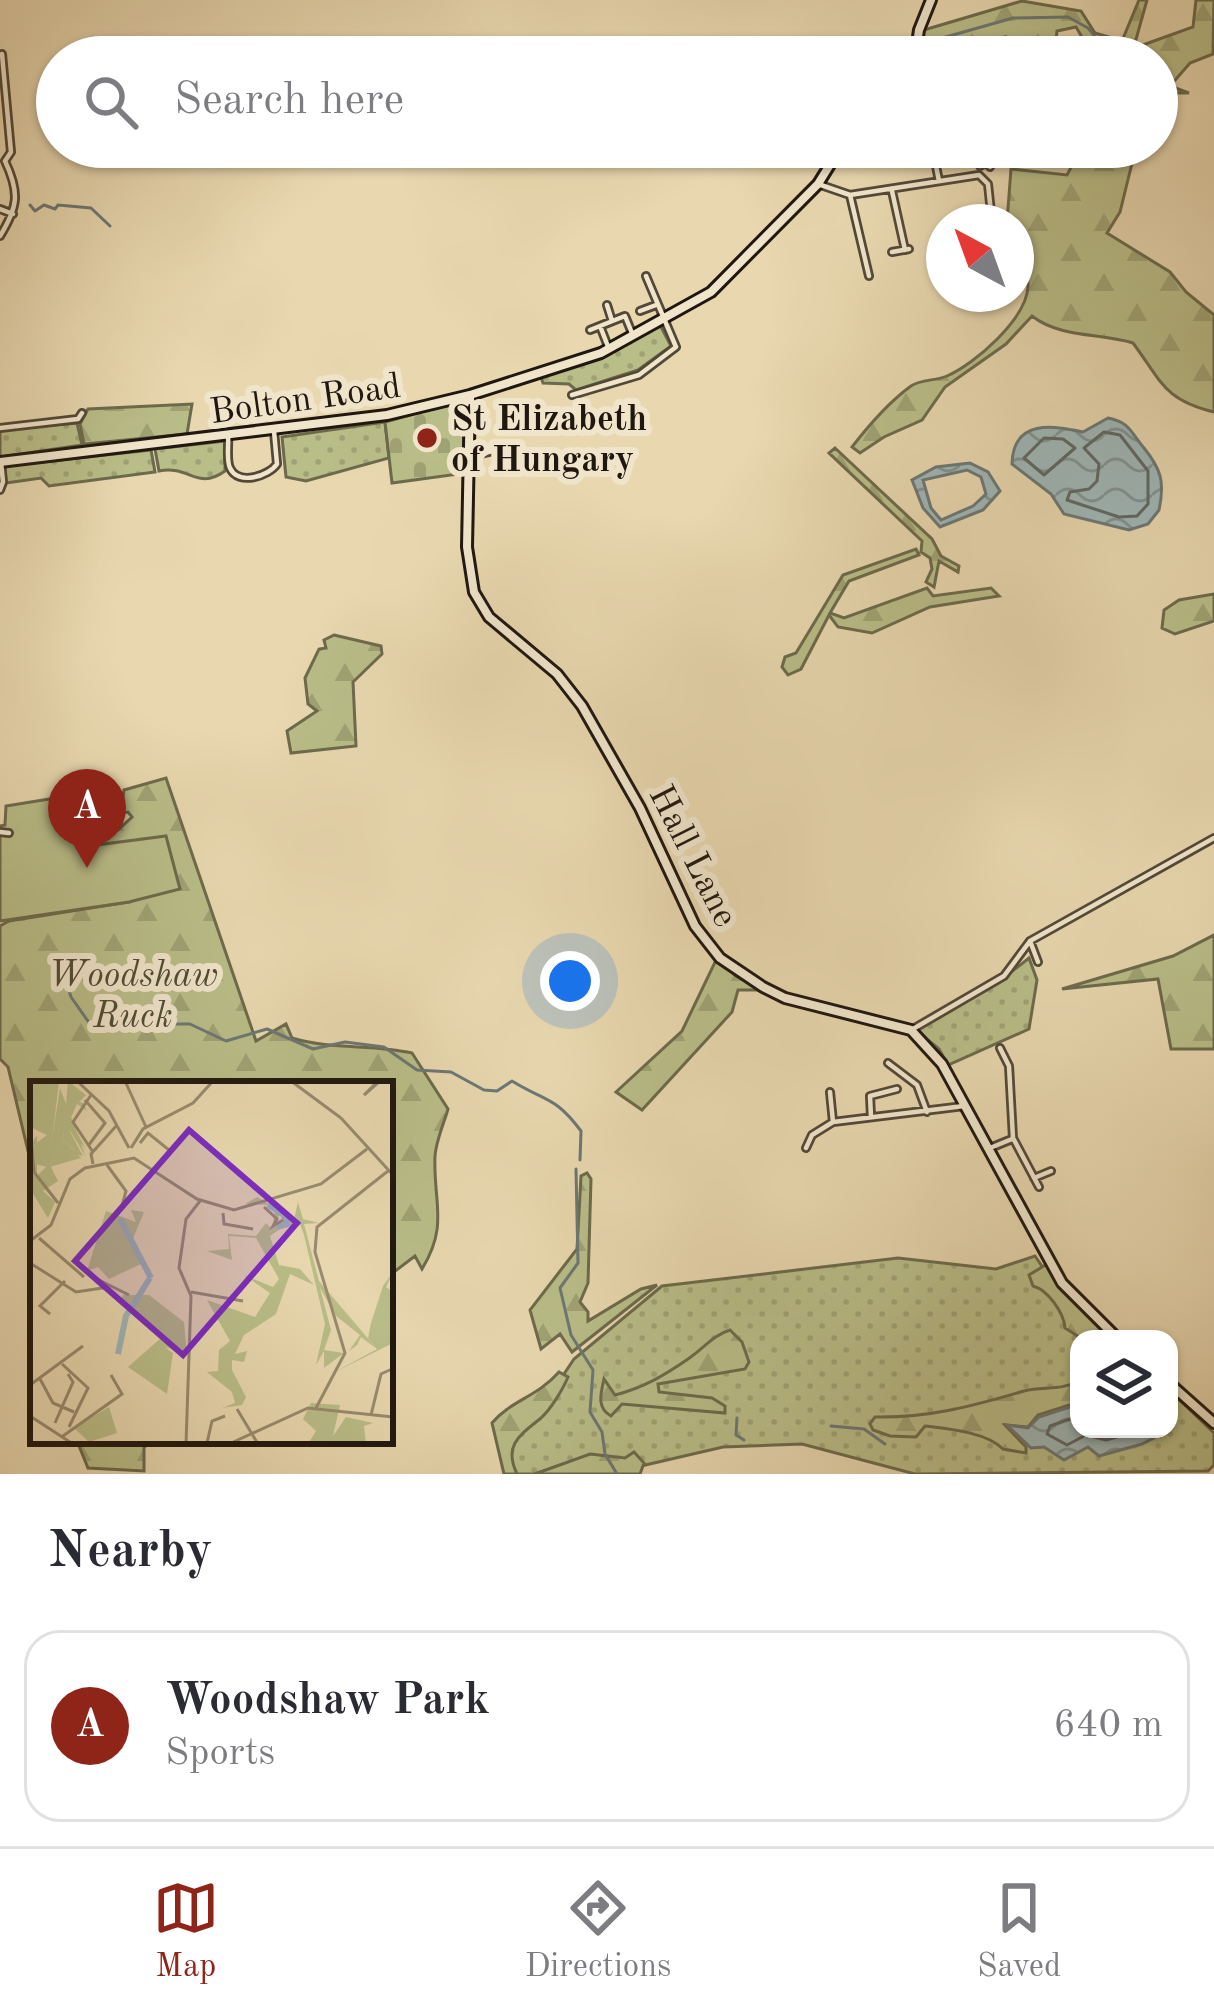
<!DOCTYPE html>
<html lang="en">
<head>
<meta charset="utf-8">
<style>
	body { margin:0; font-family:"Old Standard TT",serif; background:#f2f2f3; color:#2b2b33 }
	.controls { position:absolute; right:36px; bottom:36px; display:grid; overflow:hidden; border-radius:24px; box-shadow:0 3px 9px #0004 }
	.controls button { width:108px; height:108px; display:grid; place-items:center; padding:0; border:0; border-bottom:3px solid #e1e1e2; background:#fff; color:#2b2b33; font:60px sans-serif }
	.compass { position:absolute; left:926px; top:204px; width:108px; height:108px; border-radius:50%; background:#fff; box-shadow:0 3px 9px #0004; rotate:319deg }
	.you { position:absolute; left:570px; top:981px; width:42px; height:42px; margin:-30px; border:9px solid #fff; border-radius:50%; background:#1a73e8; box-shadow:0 0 0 18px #1a73e833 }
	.badge { display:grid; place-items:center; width:78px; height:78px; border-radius:50%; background:#8f2418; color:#fff; font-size:39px; font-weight:700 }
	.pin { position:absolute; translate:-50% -99px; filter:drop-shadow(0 3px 6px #0008) }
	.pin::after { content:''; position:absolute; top:63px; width:42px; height:36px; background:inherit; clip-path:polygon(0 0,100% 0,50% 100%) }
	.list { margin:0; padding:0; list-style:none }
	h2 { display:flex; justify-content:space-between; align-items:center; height:156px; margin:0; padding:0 48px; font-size:51px }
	h2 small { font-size:39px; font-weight:400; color:#7c7c81 }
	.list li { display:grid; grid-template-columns:78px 1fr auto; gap:36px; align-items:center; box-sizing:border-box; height:192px; margin:0 24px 24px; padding:0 24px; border:3px solid #e1e1e2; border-radius:36px }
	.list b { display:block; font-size:45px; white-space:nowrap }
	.list p { margin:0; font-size:39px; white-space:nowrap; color:#7c7c81 }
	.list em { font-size:39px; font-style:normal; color:#7c7c81 }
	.icon { flex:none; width:66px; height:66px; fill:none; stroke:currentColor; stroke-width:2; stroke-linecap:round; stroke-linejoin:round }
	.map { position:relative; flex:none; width:1214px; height:1474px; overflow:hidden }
	.search { position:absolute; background:#fff; box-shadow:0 3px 9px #0004; left:36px; right:36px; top:36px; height:132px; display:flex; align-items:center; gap:30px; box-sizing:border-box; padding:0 42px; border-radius:66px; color:#7c7c81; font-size:45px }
	.sheet { height:372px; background:#fff }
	nav { display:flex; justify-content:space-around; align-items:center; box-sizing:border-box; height:168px; border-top:3px solid #e1e1e2; background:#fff; font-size:33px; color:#7c7c81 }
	nav a { display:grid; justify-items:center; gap:6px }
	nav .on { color:#8f2418 }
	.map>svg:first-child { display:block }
</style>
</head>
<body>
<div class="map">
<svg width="1214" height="1474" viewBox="0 0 1214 1474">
	<defs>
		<pattern id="grass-dots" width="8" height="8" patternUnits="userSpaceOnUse" patternTransform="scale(3)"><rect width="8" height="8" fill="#b9bd88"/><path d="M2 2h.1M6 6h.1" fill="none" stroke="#9fa274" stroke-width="1.8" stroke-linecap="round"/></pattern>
		<pattern id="forest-firs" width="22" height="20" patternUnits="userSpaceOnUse" patternTransform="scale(3)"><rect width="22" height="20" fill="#b9bd88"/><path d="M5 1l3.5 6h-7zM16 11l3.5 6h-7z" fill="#9fa274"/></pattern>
		<pattern id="cemetery-stones" width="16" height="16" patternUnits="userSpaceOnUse" patternTransform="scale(3)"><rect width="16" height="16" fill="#b9bd88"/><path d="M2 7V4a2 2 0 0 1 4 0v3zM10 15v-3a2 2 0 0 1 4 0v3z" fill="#9fa274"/></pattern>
		<pattern id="water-waves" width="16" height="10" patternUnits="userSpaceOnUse" patternTransform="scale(3)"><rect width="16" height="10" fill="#9eb6b7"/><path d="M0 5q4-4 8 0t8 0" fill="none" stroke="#809393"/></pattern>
	</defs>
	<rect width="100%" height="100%" fill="#e8d7af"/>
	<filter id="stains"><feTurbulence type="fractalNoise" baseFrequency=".00167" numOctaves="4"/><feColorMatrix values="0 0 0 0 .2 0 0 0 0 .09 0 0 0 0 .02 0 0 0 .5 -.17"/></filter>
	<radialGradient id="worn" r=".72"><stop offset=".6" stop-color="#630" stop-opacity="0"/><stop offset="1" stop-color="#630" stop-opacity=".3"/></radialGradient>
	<path fill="url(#grass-dots)" stroke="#6c6a4c" stroke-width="3" d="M660,325l11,21 -33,24 -62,20 -7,-6 -26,-1 -2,-6 69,-24z
		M385,422l4,36 -83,23 -20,-4 -4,-40z
		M77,423l5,22 -82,12v-27z
		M225,441v30c-28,20 -35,-6 -66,0l-4,-22z
		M151,450l4,22 -106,14 -8,-8 -35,5 -1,-17z
		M1029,958l8,22 -8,49 -81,36 -9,-16 -23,-19 89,-53z
		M1035,1256l17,25 53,58h-26v90h90v-39l45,43v32l-6,6 -293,3 -113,-30 -79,3 -112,26 -48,-9 -28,10h-24l-15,-49 46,-18 32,-48 88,-73 236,-28 98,11z"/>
	<path fill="url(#forest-firs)" stroke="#6c6a4c" stroke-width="3" d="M1139,0h8l-12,43 5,3 53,-19 3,-27h18l-1,54 -23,9 -20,23 19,7h-32v-36h-36l-32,-8 -13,-22 -19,4 -3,26h-53l4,-20 -84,16 3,-23 98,-29 59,10 14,22 27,8z
		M1082,147h54l-16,65 -13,21 63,39 16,20 28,23v97c-50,-12 -52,-30 -81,-69 -32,-10 -73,-5 -101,-27l-26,28 -61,43 -23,33 -38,17 -24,16 -8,-6c17,-22 37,-45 59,-61 10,-7 25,-5 36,-10 28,-12 79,-57 81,-89 1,-21 -12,-43 -12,-65h-9l4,-53 56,6z
		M192,404l-5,30 -103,10 -4,-20 8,-15z
		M835,448l97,91 9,17 18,10 -1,6 -19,-11 -5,26 -8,-5 6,-13 -2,-11 -9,-6 1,-11 -93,-88z
		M916,549l3,6 -70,26 -19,32 14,5 83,-30 6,8 58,-8 8,8 -69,11 -58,26 -34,-6 -9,-12 -28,54 -13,6 -6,-8 3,-10 11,-4 47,-78z
		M1214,594v27l-39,13 -13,-6 2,-18 15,-10z
		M334,635l47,11 1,8 -29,28 3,64 -65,7 -4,-22 30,-20 -9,-7 -3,-26 14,-29 7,-1 -2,-8z
		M166,778l90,263 30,-17 6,14c40,12 80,6 120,15l36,56c-4,14 -12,32 -13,47 -2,46 14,69 -13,113l-7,-13 -25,19v-191h-357v88l-25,-105 -8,-8v-133l9,-5 120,-19 -48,-55 -2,-8 39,-9 14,-13 -4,-5 -7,1 3,-23z
		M1214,935v114h-43l-13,-70 -96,10 111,-33z
		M717,958l19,18 26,14h-24l-6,22 -90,98 -26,-18 66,-61z
		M587,1173l4,6 -3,104 -8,19 8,10v9l53,-32 16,-4 -85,67 -12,-18 -19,15 -11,-39 47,-61 4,-73z
		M1047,1264l18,28 47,47h-30l-17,-11c-1,-15 -17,-38 -32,-42l-4,-11z
		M730,1330l12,12 7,20 -4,7 -87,15 1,8 53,6 13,8v7l-103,-9 -11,12c-15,-8 -10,-23 -7,-37l11,16c28,-7 50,-20 73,-36 15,-10 25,-24 42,-29z
		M559,1372l9,5c-5,12 -17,32 -27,41 -21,17 -38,27 -24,56h-13l-12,-51c18,-22 45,-26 67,-51z
		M1079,1381v21l-41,13 -10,12 -23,-2 21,22v6l-23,-4c-17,-17 -54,-20 -78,-23l-9,11 -26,-1 -17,-6 -3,-6 5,-7c54,1 98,-11 149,-26 19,-5 36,0 55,-10z
		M77,1441h72l-5,7v23l-56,-3z
		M634,1452l10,11 -4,11h-105l55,-20 35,4z"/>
	<path fill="url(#cemetery-stones)" stroke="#6c6a4c" stroke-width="3" d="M467,399l-1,74 -74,10 -7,-61z"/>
	<path fill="#b9bd88" stroke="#6c6a4c" stroke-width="3" d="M68,796l13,51 85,-11 14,53 -51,13 -129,19v-95l5,-1 1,-19z"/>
	<path fill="url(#water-waves)" stroke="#6c7774" stroke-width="3" fill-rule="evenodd" d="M1108,418c22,4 23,15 36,30 17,21 21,34 15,62l-11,14 -19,6 -65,-16 -13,-20 -39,-30c1,-46 42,-38 71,-32z
		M970,463l18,9 12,19 -17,19 -43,17 -17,-19 -11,-28 24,-13zM967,470l14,7 5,17 -13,12 -32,14 -10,-12 -8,-28z
		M1079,1404v25h86v3l-23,12 -43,12 -11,-9 -24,13 -20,-13 -13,1 -24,-23 21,3 11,-11z"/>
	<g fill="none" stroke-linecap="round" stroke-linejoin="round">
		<path stroke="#5f6764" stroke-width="3" d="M1104,432l16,3 28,36v33l-11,12 -18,1 -52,-17 3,-8 19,-3 8,-8 2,-17 -15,-16z
			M1044,438l19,1 12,9 -31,27 -20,-17z
			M1079,1416l-29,10 -3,8 20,11 19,-10 20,5 39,-11"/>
		<path stroke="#6c7774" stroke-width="3" d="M921,44l92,-26 55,-1 20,11 11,13 41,16
			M890,57l22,-11
			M30,205l5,6 9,-6 11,4 3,-4 33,3 19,18
			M59,958l12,39 19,27h100l36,17 41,-12 46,20 32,-7 39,5 33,23 34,2 33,18 13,1 15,-10c34,21 43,15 69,50l-1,29
			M576,1169l2,94 -18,25 11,47 22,35 -3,42 12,20 3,22 12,20
			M737,1418l-1,17 8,5
			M831,1426l33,3 21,15"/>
		<defs>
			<path id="street" d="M2,54l9,98 -6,9
				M1069,54l5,3
				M982,147l6,15
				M1064,147l5,6 6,-6
				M931,156l4,5 3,-6
				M935,161l4,20
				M980,166l8,-4 2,5
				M818,184l32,11 129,-20 9,9 4,38
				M892,191l13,59
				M850,195l19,81
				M0,209l13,5
				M0,236c18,-29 20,-43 5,-75
				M892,252l17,-3
				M607,305l5,16
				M640,311l16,-6
				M600,326l9,23
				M590,330l35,-14 7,17
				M572,395l67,-20 37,-28 -30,-71
				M0,428l78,-9 4,-6
				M228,435c1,9 -2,25 2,33 8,18 39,8 47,-4l-3,-33
				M471,456l49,-11
				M0,490l3,-8 -2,-20
				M0,832l9,1
				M1030,941l8,21
				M913,1029l91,-53 26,-35 184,-103
				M1000,1048l9,18 4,72 26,49
				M888,1063l29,22 10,27
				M830,1092l3,30
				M871,1117l-1,-21 27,-7
				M806,1148l6,-13 21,-13 131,-16
				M990,1148l22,-9
				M1034,1178l17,-7"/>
			<path id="secondary" d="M915,57l4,-27 12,-30
				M470,395l-3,152 7,45 15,25 68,57 25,32 58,102 55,118 25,32 43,29 22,11 126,32 31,34 120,219 56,56
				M0,462l387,-47 83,-20 131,-42 110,-61 107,-108 23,-37
				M1169,1383l45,40"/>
		</defs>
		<use href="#street" stroke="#524838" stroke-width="10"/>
		<use href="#secondary" stroke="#201810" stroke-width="14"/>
		<use href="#street" stroke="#f0e5cb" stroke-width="4.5"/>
		<use href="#secondary" stroke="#f0e5cb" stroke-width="8"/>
	</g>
	<circle fill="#8f2418" stroke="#f0e5cb" stroke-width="4.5" cx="427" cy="438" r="12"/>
	<g text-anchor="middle" stroke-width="12" stroke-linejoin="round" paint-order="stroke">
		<g font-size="36" fill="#201810" stroke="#f0e5cb">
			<text transform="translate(305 397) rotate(-8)" y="13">Bolton Road</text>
			<text transform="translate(695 855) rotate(63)" y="13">Hall Lane</text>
		</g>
		<g font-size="36" font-weight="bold" fill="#201810" stroke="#f0e5cb" text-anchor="start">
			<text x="451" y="430">St Elizabeth<tspan x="451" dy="41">of Hungary</tspan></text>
		</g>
		<g font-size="36" font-style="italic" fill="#4e4a34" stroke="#f0e5cb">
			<text x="133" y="986">Woodshaw<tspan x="133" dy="41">Ruck</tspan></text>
		</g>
	</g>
	<g transform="translate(30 1081)">
		<rect width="363" height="363" fill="#e8d7af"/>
		<path d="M0,0h29l-10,85 6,-8 20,-7 -12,-12 5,-58 18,14 -7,7 4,1 4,8 -10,-7 -7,16 16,29 -17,-19 14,26 -13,-3 -19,14 7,14 -15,10 12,11 -7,16 -18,-29 17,-22 -12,-3v-20l12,-9 -17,-8zM363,191l-7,15 7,5v51l-60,30 44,-24 -9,-11 3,-15 12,-37zM93,214h26l35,27 3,32 -22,-7 8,6 -6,41 -39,-27 33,-29 -41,-37zM281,322l29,2 -7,31 13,-19 27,6 -9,3 2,18h-58l8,-13 -13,-12zM79,326l8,26 -28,9 -15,-14z" fill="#b9bd88"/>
		<path d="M30,7l26,69 -21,-35 -2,17 18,19 -28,8 2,-8 -25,31v-35l4,-15 3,-3v40l11,-11zM227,116l35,20 1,7 5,-22 5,17 16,4 -15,1 15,57 58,68 -16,-12 -4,8 -8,6 11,-16 -24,-19 -16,-28 11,42 -7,20 20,3 -20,15v-17l-8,14 9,-41 -21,-89 -4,-11 -20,5 -10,7 9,29 21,4 14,16 -24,-11 -14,40 -32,21 -9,19 12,-3 -3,11 -12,-2v10l14,27 -4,8 -20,3 13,-5 -3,-11 -25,-20 11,-1 1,-21 11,-9 -23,-41 48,17 15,-24 -26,-18 29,12 6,-8 -23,-41 -27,-2 3,24 -25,-9 22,-2 -1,-15 28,2 10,-13 5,5 14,-5 -4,-9 -8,9 2,-13 -8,-5 -22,-1zM101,129l13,2 -12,29 11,22 -34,16 -11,-12 -11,4 19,-60 30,11z" fill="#b9bd88"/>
		<path fill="none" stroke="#9eb6b7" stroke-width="6" d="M238,124l15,9 4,10 -10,3M90,138l31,59M88,273l8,-38 24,-38"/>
		<path fill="none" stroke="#988b6f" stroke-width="3" d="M47,0l32,30 20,37M95,0l21,46M261,0l50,37M348,0l-14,14 16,-14M61,14l-18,27 20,30M55,19l20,23 -17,23M311,37l52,57M0,47l4,44M110,62l8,-10 21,17M101,67l12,-19 50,-26 20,-22M63,83l-2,-10 26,-29M77,84l19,26 -4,15M4,91l24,31M234,126l13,12 -4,7 10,-6M193,132l1,11 29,5M9,157l45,39M0,160l21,-16 19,-46 15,-11 49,-10 63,41 37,11 87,-26 46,-35M0,182l46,29 33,-5M63,196l36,18M161,211l52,9M20,233l-10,-8 25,-25M32,283l26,24 -19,39M10,298l13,24 21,9M0,304l53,-39M286,327l29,-55 -30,-101 2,-25 71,-56M207,328l21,35M341,334l10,-41 11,-5M0,335l43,28M25,342l18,-41 -5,-8M33,355l59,-42 -11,-19M177,362l5,-22 13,-5M156,363l5,-148 -12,-28 7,-49 14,-18M199,363l79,-36 85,9"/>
		<path fill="#7b2cbf" fill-opacity="0.15" stroke="#7b2cbf" stroke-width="6" d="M159,49l108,93 -114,132 -108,-94z"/>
		<rect width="363" height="363" fill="none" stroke="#201810" stroke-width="6"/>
	</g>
	<rect width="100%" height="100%" filter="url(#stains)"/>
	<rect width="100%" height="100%" fill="url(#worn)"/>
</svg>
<div class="controls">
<button><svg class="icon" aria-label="layers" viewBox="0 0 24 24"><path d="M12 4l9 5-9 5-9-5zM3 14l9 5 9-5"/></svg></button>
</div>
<svg class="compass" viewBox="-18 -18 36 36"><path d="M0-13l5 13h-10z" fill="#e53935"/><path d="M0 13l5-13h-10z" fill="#7c7c81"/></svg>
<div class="you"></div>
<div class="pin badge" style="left:87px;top:868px">A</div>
<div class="search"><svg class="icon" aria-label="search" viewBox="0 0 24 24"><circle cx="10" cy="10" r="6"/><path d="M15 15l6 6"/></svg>Search here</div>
</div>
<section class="sheet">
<h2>Nearby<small></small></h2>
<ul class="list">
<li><span class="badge">A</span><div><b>Woodshaw Park</b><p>Sports</p></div><em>640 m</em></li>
</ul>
</section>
<nav>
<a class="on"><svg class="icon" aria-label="map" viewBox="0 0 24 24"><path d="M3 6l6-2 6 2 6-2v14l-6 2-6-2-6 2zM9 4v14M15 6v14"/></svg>Map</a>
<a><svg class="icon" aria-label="directions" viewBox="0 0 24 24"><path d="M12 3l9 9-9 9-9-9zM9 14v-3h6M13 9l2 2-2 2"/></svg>Directions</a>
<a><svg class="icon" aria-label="saved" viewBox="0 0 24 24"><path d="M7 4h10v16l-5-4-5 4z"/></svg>Saved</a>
</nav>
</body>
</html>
